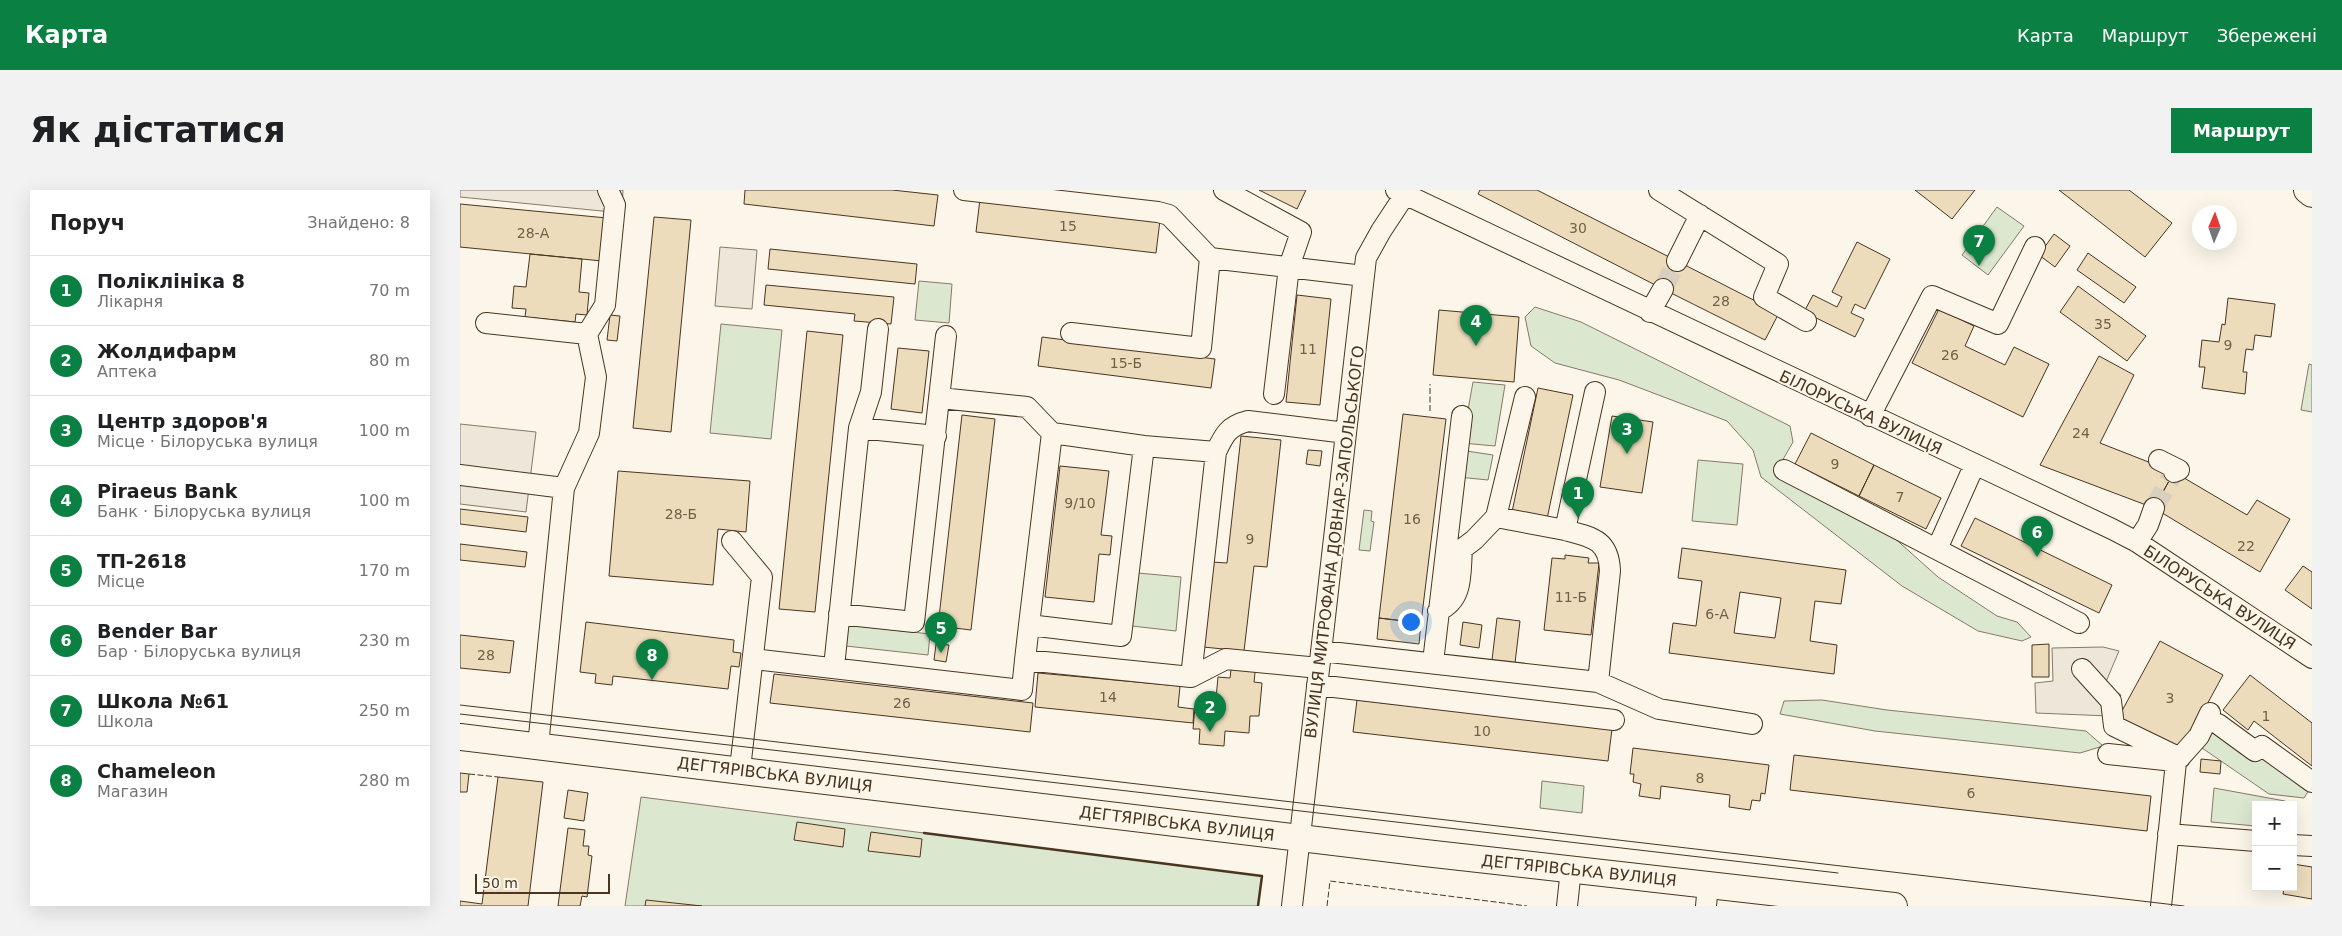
<!DOCTYPE html>
<html lang="uk">
<head>
<meta charset="utf-8">
<style>
	body { margin:0; font-family:"DejaVu Sans",sans-serif; background:#f2f2f2; color:#202124 }
	.controls { position:absolute; right:15px; bottom:15px; display:grid; overflow:hidden; border-radius:0px; box-shadow:0 5px 20px #0002 }
	.controls button { width:45px; height:45px; display:grid; place-items:center; padding:0; border:0; border-bottom:1px solid #e0e0e0; background:#fff; color:#202124; font:25px sans-serif }
	.compass { position:absolute; left:1732px; top:15px; width:45px; height:45px; border-radius:50%; background:#fff; box-shadow:0 5px 20px #0002; rotate:2deg }
	.scale { position:absolute; left:15px; bottom:12px; width:135px; box-sizing:border-box; padding-left:5px; border:2px solid #4a3520; border-top:0; font-size:14px; line-height:18px; white-space:nowrap; color:#4a3520; -webkit-text-stroke:4px #fbf6e9; paint-order:stroke }
	.you { position:absolute; left:950px; top:431px; width:18px; height:18px; margin:-12px; border:4px solid #fff; border-radius:50%; background:#1a73e8; box-shadow:0 0 0 8px #1a73e833 }
	.badge { display:grid; place-items:center; width:32px; height:32px; border-radius:50%; background:#0b8043; color:#fff; font-size:16px; font-weight:700 }
	.pin { position:absolute; translate:-50% -41px; filter:drop-shadow(0 1px 2px #0008) }
	.pin::after { content:''; position:absolute; top:26px; width:18px; height:15px; background:inherit; clip-path:polygon(0 0,100% 0,50% 100%) }
	.list { margin:0; padding:0; list-style:none }
	h2 { display:flex; justify-content:space-between; align-items:center; height:65px; margin:0; padding:0 20px; font-size:21px }
	h2 small { font-size:16px; font-weight:400; color:#757577 }
	.list li { display:grid; grid-template-columns:32px 1fr auto; gap:15px; align-items:center; box-sizing:border-box; height:70px; padding:0 20px; border-top:1px solid #e0e0e0 }
	.list b { display:block; font-size:19px; white-space:nowrap }
	.list p { margin:0; font-size:16px; white-space:nowrap; color:#757577 }
	.list em { font-size:16px; font-style:normal; color:#757577 }
	.map { position:relative; flex:none; width:1852px; height:716px; overflow:hidden; border-radius:0px }
	header { display:flex; align-items:center; gap:30px; box-sizing:border-box; height:70px; padding:0 25px; background:#0b8043; color:#fff }
	header strong { font-size:24px }
	nav { display:flex; gap:28px; margin-inline-start:auto; font-size:18px }
	.intro { display:flex; align-items:center; justify-content:space-between; box-sizing:border-box; height:120px; padding:0 30px }
	h1 { margin:0; font-size:35px }
	.button { padding:12px 22px; border-radius:0px; background:#0b8043; color:#fff; font-size:18px; font-weight:700 }
	main { display:flex; gap:30px; padding:0 30px }
	aside { flex:1; background:#fff; border-radius:0px; box-shadow:0 5px 20px #0002 }
	.map>svg:first-child { display:block }
</style>
</head>
<body>
<header>
<strong>Карта</strong>
<nav><a>Карта</a><a>Маршрут</a><a>Збережені</a></nav>
</header>
<div class="intro"><h1>Як дістатися</h1><a class="button">Маршрут</a></div>
<main>
<aside>
<h2>Поруч<small>Знайдено: 8</small></h2>
<ul class="list">
<li><span class="badge">1</span><div><b>Поліклініка 8</b><p>Лікарня</p></div><em>70 m</em></li>
<li><span class="badge">2</span><div><b>Жолдифарм</b><p>Аптека</p></div><em>80 m</em></li>
<li><span class="badge">3</span><div><b>Центр здоров'я</b><p>Місце · Білоруська вулиця</p></div><em>100 m</em></li>
<li><span class="badge">4</span><div><b>Piraeus Bank</b><p>Банк · Білоруська вулиця</p></div><em>100 m</em></li>
<li><span class="badge">5</span><div><b>ТП-2618</b><p>Місце</p></div><em>170 m</em></li>
<li><span class="badge">6</span><div><b>Bender Bar</b><p>Бар · Білоруська вулиця</p></div><em>230 m</em></li>
<li><span class="badge">7</span><div><b>Школа №61</b><p>Школа</p></div><em>250 m</em></li>
<li><span class="badge">8</span><div><b>Chameleon</b><p>Магазин</p></div><em>280 m</em></li>
</ul>
</aside>
<div class="map">
<svg width="1852" height="716" viewBox="0 0 1852 716">
	<rect width="100%" height="100%" fill="#fbf6e9"/>
	<path fill="#dce7d0" stroke="#887966" d="M1537,17l27,19 -36,49 -26,-20z
		M459,91l33,3 -3,39 -34,-3z
		M1075,117l46,15 209,104 3,16 -12,21 110,72 47,42 59,39 20,6 14,15 -9,4 -44,-10 -76,-45 -141,-109 -8,-27 -26,-29 -108,-41 -64,-17 -24,-17 -6,-29z
		M261,134l61,6 -11,109 -61,-6z
		M1849,174l3,1v47l-11,-2z
		M1013,192l32,3 -10,61 -33,-3z
		M1000,260l33,5 -5,25 -30,-3z
		M1238,270l45,4 -6,61 -45,-4z
		M904,320l8,1 -1,10 3,1 -4,29 -11,-1z
		M678,383l43,4 -5,54 -44,-5z
		M388,435l82,9 -2,21 -82,-9z
		M1362,510l65,10 199,21 17,15 -23,7 -205,-22 -95,-17 4,-13z
		M1754,535l95,65 -5,8 -35,-4 -67,-46 2,-11z
		M1082,591l42,5 -2,27 -42,-5z
		M1754,598l71,13 -1,4h-28v21l-45,-4z
		M181,607l621,79 -4,30h-633z"/>
	<path fill="#ede7d9" stroke="#887966" d="M0,0h163l-1,23 -162,-16z
		M260,57l37,3 -5,59 -37,-3z
		M0,234l76,8 -10,80 -66,-8z
		M1643,457l16,4 -14,33 16,11 -12,21 -73,-3 -1,-30 18,-2 -1,-33z"/>
	<path fill="#ecdcbc" stroke="#4a3520" fill-rule="evenodd" d="M285,0h147l46,5 -4,31 -190,-22z
		M799,0h47l-9,19z
		M1020,0h57l140,71 -14,28 -185,-95z
		M1455,0h60l-23,29z
		M1599,0h70l43,33 -27,34z
		M520,9l180,21 -4,33 -180,-21z
		M0,14l147,14 -5,43 -142,-14z
		M194,27l37,3 -20,212 -38,-4z
		M1594,44l16,12 -15,21 -16,-12z
		M1397,52l33,17 -25,50 -10,-5 -4,9 13,6 -9,18 -51,-25 9,-17 24,12 5,-10 -10,-5z
		M310,59l147,15 -2,20 -147,-15z
		M1628,63l48,34 -12,16 -47,-33z
		M70,64l52,5 -3,33 10,1 -2,22 -11,-1 -1,8 -50,-5 1,-8 -14,-1 2,-22 12,1z
		M1217,71l102,52 -14,27 -102,-51z
		M306,95l128,12 -3,27 -37,-3 1,-7 -91,-9z
		M1618,96l68,50 -19,25 -67,-49z
		M837,105l34,4 -11,106 -34,-3z
		M1768,108l47,6 -4,33 -16,-2 -2,15 -7,-1 -3,23h4l-2,22 -43,-6 3,-21h-6l3,-27 17,2 3,-18 3,1z
		M1479,119l35,17 -9,20 40,19 9,-18 35,17 -26,53 -111,-54z
		M979,120l80,7 -5,65 -81,-7z
		M150,125l10,1 -3,25 -10,-1z
		M347,141l36,4 -28,277 -36,-3z
		M582,147l173,22 -4,29 -173,-22z
		M438,158l31,3 -7,62 -31,-4z
		M1639,166l35,19 -34,68 74,29 -20,36 -114,-43z
		M1078,198l35,7 -26,124 -35,-7z
		M943,224l43,5 -25,204 -42,-5z
		M502,225l33,4 -24,211 -33,-4z
		M1152,226l41,6 -11,71 -42,-6z
		M1351,243l63,32 -15,31 -64,-32z
		M781,246l40,4 -14,127 -13,-1 -10,85 -41,-4 9,-85 15,1z
		M848,260l14,1 -2,15 -14,-2z
		M1414,275l67,33 -15,31 -67,-33z
		M600,276l49,5 -8,64 11,1 -2,19 -11,-1 -5,48 -49,-5z
		M158,281l132,10 -4,51 -28,-3 -5,56 -104,-9z
		M1714,282l73,43 10,-15 33,19 -30,53 -106,-64z
		M0,319l68,8 -2,15 -66,-8z
		M1515,328l137,67 -13,28 -138,-67z
		M0,354l67,8 -2,15 -65,-7z
		M1222,358l164,22 -5,34 -26,-3 -5,40 27,4 -3,29 -165,-21 4,-30 23,3 6,-45 -24,-3zM1280,402l41,6 -6,40 -41,-5z
		M1105,365l24,3 -1,5h11l-8,72 -47,-5 8,-72 13,1z
		M1843,376l9,6v37l-27,-19z
		M919,428l42,5 -2,21 -42,-5z
		M1037,428l23,3 -5,42 -23,-3z
		M126,432l148,18 -1,12 8,1 -2,14 -8,-1 -3,23 -115,-13 -1,9 -17,-2 1,-9 -16,-2z
		M1003,432l19,3 -3,23 -19,-3z
		M0,445l54,6 -4,32 -50,-5z
		M1700,451l63,34 -43,79 -63,-34z
		M476,454l13,1 -3,17 -12,-2z
		M1589,454v33h-17v-32z
		M772,472l24,2 -2,18 8,1 -3,33h-9l-1,17 -24,-2 -1,15 -25,-2 1,-15h-7l2,-22 20,2 3,-32 12,1z
		M578,483l142,13 -2,21 16,2 -1,14 -158,-16z
		M314,484l259,29 -3,29 -260,-29z
		M1790,485l62,48v43l-58,-45 -6,9 -25,-20z
		M897,510l255,29 -4,32 -255,-29z
		M1173,558l136,17 -4,29 -4,-1 -1,8 -8,-1 -2,10 -21,-3 1,-12 -69,-9 -1,13 -21,-3 2,-12 -8,-2 1,-8h-4z
		M1334,565l357,41 -4,35 -357,-41z
		M1741,569l20,2 -1,13 -20,-2z
		M0,583l9,1 -2,18h-7z
		M38,587l45,5 -15,124h-68v-5l22,3z
		M108,600l20,3 -4,28 -20,-3z
		M337,632l48,7 -2,18 -49,-7z
		M108,638l17,2 -2,16h6l-1,9 4,1 -5,41 -5,-1 -2,10h-22z
		M411,642l51,7 -2,18 -52,-6z
		M1833,674l19,3v32l-29,-5 1,-7h9z
		M186,710l56,6h-57z"/>
	<g fill="none" stroke-linecap="round" stroke-linejoin="round">
		<path stroke="#d8cfc1" stroke-width="20" stroke-dasharray="20 10" stroke-linecap="butt" d="M1203,99l14,-28
			M1694,318l20,-36"/>
		<defs>
			<path id="minor" d="M504,0l194,22 11,3 41,43 154,18
				M764,0l77,42 -12,35 -15,127
				M936,0l716,339 25,13 175,116
				M1199,0l119,74 -14,33 42,24
				M1217,71l23,-46
				M1190,122l13,-23
				M26,133l101,11
				M611,143l130,15 9,-90
				M480,208l87,9 25,26 92,13 72,6
				M1410,226l62,-120 66,28 37,-77
				M399,238l77,8
				M592,243l-23,192 92,11 23,-190
				M1699,270l20,10 -5,2
				M1324,280l295,153
				M0,285l104,13
				M1036,327l69,13 30,-138
				M1105,340c26,7 44,9 45,41l-12,111
				M272,351l30,36 -22,192
				M1677,352l11,-17 6,-17
				M1477,359l37,-83
				M978,421c26,-12 22,-37 24,-62l12,-9 22,-23 29,-120
				M379,424l75,8 32,-286
				M861,461l277,31 61,27 93,15
				M293,469l269,31 3,-30 166,17 35,-18 93,9
				M565,470l4,-35
				M973,472l29,-246
				M374,477l25,-239 12,-36 7,-63
				M1622,479l29,32 3,25 66,32
				M731,487l25,-225c8,-17 12,-26 32,-31l98,12
				M857,495l297,35
				M1758,534l37,27 7,-5 50,36
				M78,556l26,-258 25,-55 7,-56 -9,-43 18,-29 10,-100 -7,-15
				M1648,564l66,7
				M1708,644l88,7
				M1833,655l19,1
				M832,716l74,-648 15,-27 27,-41
				M1107,716l4,-37
				M1246,716l2,-21
				M1701,716l15,-144 23,-26 11,-23"/>
			<path id="major" d="M1847,0l5,4
				M0,547l965,116 469,53"/>
		</defs>
		<use href="#minor" stroke="#4a3520" stroke-width="22"/>
		<use href="#major" stroke="#4a3520" stroke-width="28"/>
		<use href="#minor" stroke="#fbf6e9" stroke-width="20"/>
		<use href="#major" stroke="#fbf6e9" stroke-width="26"/>
		<path stroke="#4a3520" stroke-width="1" d="M0,515l1724,201
			M0,524l1378,159"/>
		<path stroke="#4a3520" stroke-width="1" stroke-dasharray="6 2.5" stroke-linecap="butt" d="M970,221v-27
			M9,584l29,3
			M867,716l3,-25 197,25"/>
		<path stroke="#4a3520" stroke-width="2.5" d="M464,643l338,43 -4,30"/>
	</g>
	<g text-anchor="middle" stroke-width="4" stroke-linejoin="round" paint-order="stroke">
		<g font-size="14" fill="#725f47">
			<text x="608" y="41">15</text>
			<text x="1118" y="43">30</text>
			<text x="73" y="48">28-А</text>
			<text x="1261" y="116">28</text>
			<text x="1643" y="139">35</text>
			<text x="1768" y="160">9</text>
			<text x="848" y="164">11</text>
			<text x="1490" y="170">26</text>
			<text x="666" y="178">15-Б</text>
			<text x="1621" y="248">24</text>
			<text x="1375" y="279">9</text>
			<text x="1440" y="312">7</text>
			<text x="620" y="318">9/10</text>
			<text x="221" y="329">28-Б</text>
			<text x="952" y="334">16</text>
			<text x="790" y="354">9</text>
			<text x="1786" y="361">22</text>
			<text x="1111" y="412">11-Б</text>
			<text x="1257" y="429">6-А</text>
			<text x="26" y="470">28</text>
			<text x="648" y="512">14</text>
			<text x="1710" y="513">3</text>
			<text x="442" y="518">26</text>
			<text x="1806" y="531">1</text>
			<text x="1022" y="546">10</text>
			<text x="1240" y="593">8</text>
			<text x="1511" y="608">6</text>
		</g>
		<g font-size="16" fill="#4a3520" stroke="#fbf6e9">
			<text transform="translate(1401 222) rotate(25)" y="6">БІЛОРУСЬКА ВУЛИЦЯ</text>
			<text transform="translate(874 352) rotate(-83)" y="6">ВУЛИЦЯ МИТРОФАНА ДОВНАР-ЗАПОЛЬСЬКОГО</text>
			<text transform="translate(1760 407) rotate(33)" y="6">БІЛОРУСЬКА ВУЛИЦЯ</text>
			<text transform="translate(315 584) rotate(7)" y="6">ДЕГТЯРІВСЬКА ВУЛИЦЯ</text>
			<text transform="translate(717 633) rotate(7)" y="6">ДЕГТЯРІВСЬКА ВУЛИЦЯ</text>
			<text transform="translate(1119 680) rotate(6)" y="6">ДЕГТЯРІВСЬКА ВУЛИЦЯ</text>
		</g>
	</g>
</svg>
<div class="controls">
<button>+</button>
<button>−</button>
</div>
<svg class="compass" viewBox="-18 -18 36 36"><path d="M0-13l5 13h-10z" fill="#e53935"/><path d="M0 13l5-13h-10z" fill="#757577"/></svg>
<div class="scale">50 m</div>
<div class="you"></div>
<div class="pin badge" style="left:1118px;top:328px">1</div>
<div class="pin badge" style="left:750px;top:542px">2</div>
<div class="pin badge" style="left:1167px;top:264px">3</div>
<div class="pin badge" style="left:1016px;top:156px">4</div>
<div class="pin badge" style="left:481px;top:463px">5</div>
<div class="pin badge" style="left:1577px;top:367px">6</div>
<div class="pin badge" style="left:1519px;top:76px">7</div>
<div class="pin badge" style="left:192px;top:490px">8</div>
</div>
</main>
</body>
</html>
